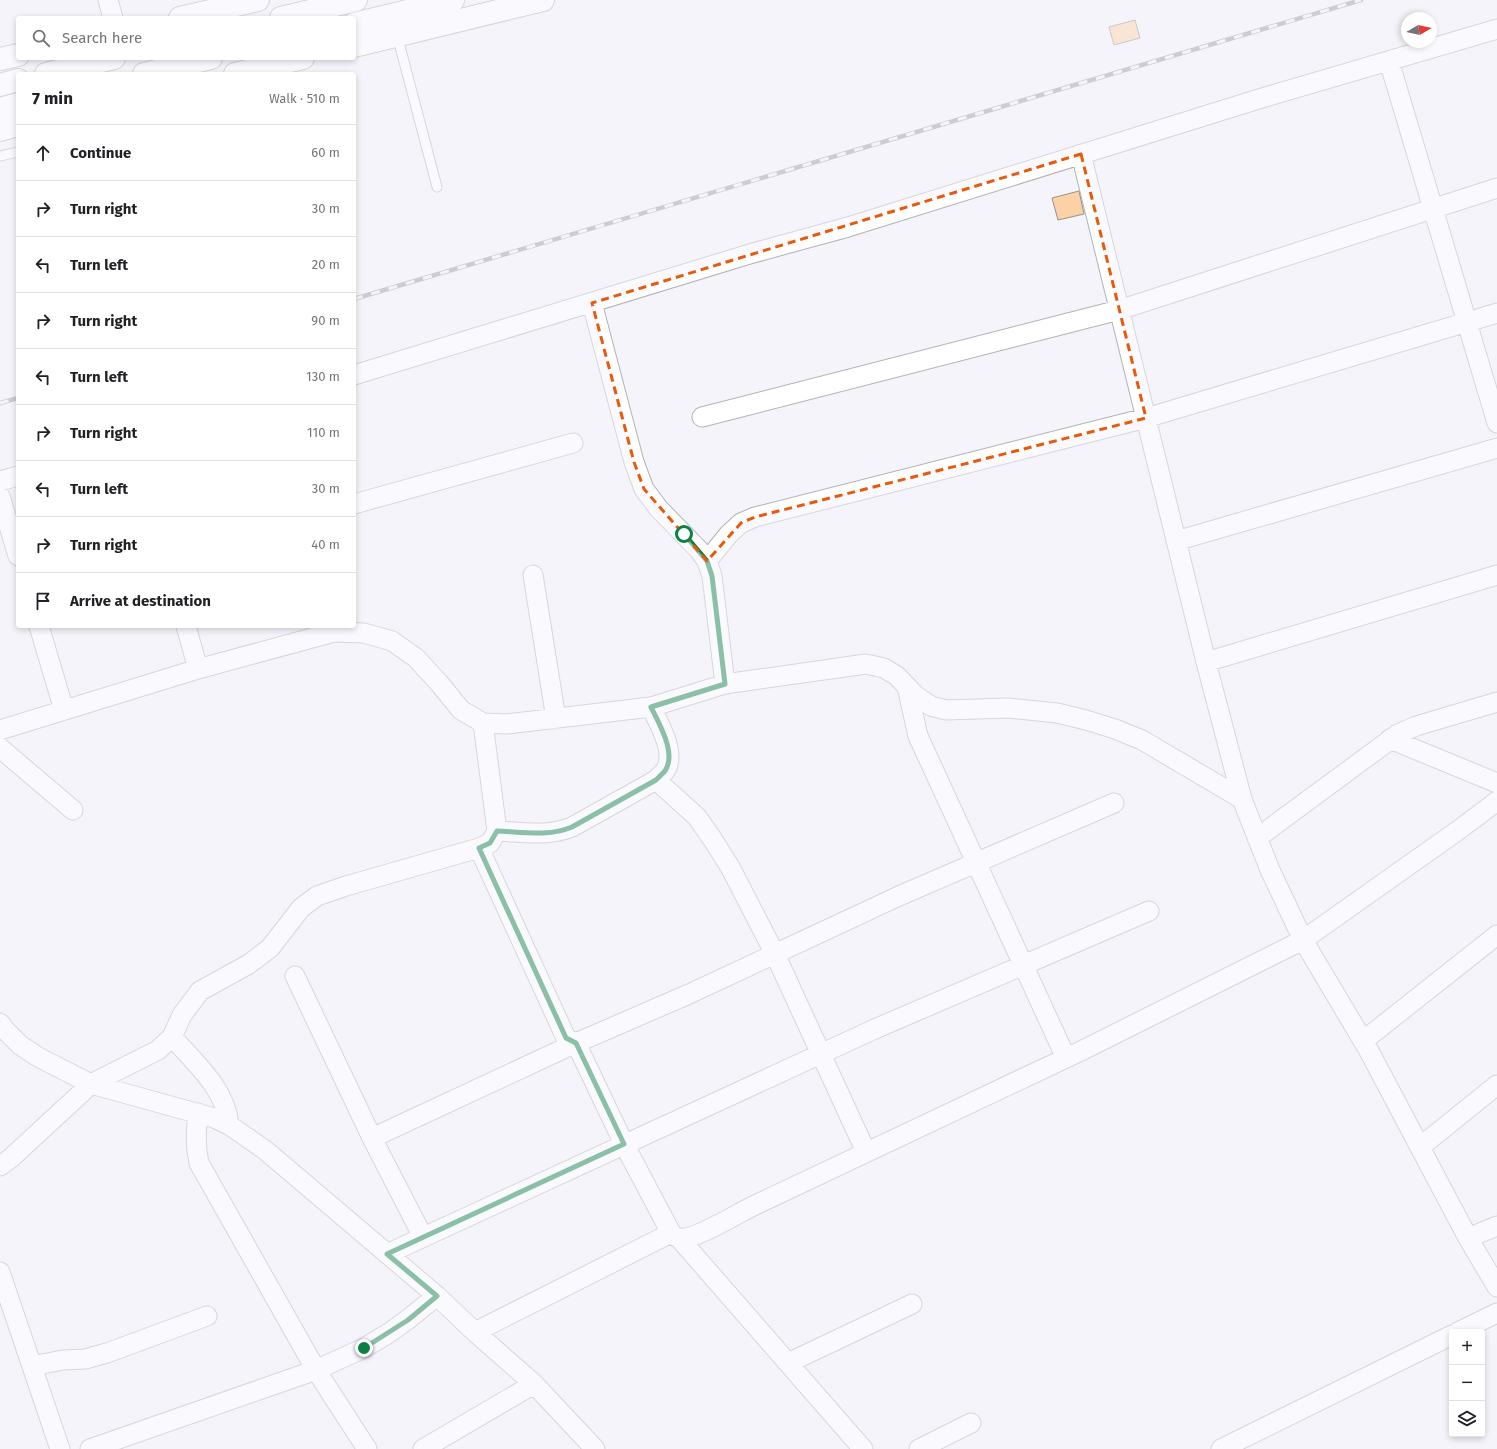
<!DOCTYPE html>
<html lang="en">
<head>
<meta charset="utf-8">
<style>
	body { margin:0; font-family:"Fira Sans",sans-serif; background:#f6f6f6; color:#202124 }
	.controls { position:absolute; right:12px; bottom:12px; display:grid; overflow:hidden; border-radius:4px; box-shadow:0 2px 6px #0003 }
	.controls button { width:36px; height:36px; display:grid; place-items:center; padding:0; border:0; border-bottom:1px solid #e0e0e0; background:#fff; color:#202124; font:20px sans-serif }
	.compass { position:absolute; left:1401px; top:12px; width:36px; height:36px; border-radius:50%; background:#fff; box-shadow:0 2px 6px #0003; rotate:81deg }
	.stop { position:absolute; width:12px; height:12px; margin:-9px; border:3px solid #0b8043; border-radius:50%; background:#fff }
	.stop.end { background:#0b8043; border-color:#fff; box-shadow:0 1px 4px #0008 }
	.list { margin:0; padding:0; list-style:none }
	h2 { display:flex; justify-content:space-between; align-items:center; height:52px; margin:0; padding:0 16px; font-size:17px }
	h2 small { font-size:13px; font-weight:400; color:#757577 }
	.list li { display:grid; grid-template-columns:26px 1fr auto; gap:12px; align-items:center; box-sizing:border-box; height:56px; padding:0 16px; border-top:1px solid #e0e0e0 }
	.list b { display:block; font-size:15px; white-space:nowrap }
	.list em { font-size:13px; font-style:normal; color:#757577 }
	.icon { flex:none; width:22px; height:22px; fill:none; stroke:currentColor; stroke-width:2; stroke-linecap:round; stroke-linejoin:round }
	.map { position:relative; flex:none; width:1497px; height:1449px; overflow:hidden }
	.search { position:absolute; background:#fff; box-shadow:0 2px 6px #0003; left:16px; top:16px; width:340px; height:44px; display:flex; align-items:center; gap:10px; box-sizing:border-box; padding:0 14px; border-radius:4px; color:#757577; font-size:15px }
	.panel { position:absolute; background:#fff; box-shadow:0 2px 6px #0003; left:16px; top:72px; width:340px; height:556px; border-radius:4px }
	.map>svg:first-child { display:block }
</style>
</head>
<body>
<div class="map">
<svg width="1497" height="1449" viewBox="0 0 1497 1449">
	<rect width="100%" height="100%" fill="#f6f4fb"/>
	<path fill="#fad2a5" stroke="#96918c" d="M1135,20l5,18 -26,7 -5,-18z
		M1079,191l5,23 -26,6 -6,-22z"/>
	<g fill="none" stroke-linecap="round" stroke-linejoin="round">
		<defs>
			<path id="service" d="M397,35l40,152
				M0,156l18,-4"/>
			<path id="minor" d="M108,0l5,18
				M1389,61l108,362
				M1081,154l125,508 36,137 28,71 33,70 66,111 99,187 29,49
				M592,303l42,159 10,27 15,20 40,41 8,11 5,15 13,108
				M354,375l399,-122 95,-26 414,-129 235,-69
				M702,417l417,-107 378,-122
				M0,481l18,-5
				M0,496l18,60
				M354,504l219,-61
				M1176,541l321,-93
				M707,561l22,-27 12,-11 14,-6 391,-99 351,-105
				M533,575l23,144
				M39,626l25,84
				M186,626l12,43
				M1206,662l291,-87
				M907,687l11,49 148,322
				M0,730l198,-61 136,-37 30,1 28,8 24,17 23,25 22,27 22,13 24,1 144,-17 74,-23 141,-20 18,4 13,8 19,20 15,10 15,4 62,-2 49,5 29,7 29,9 27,11 100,59
				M1390,739l107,44
				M0,748l73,62
				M656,780l41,37 16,23 17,27 45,87 91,198
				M497,831c26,1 51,6 75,-4l84,-47c3,-3 6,-6 9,-9 12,-18 -6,-47 -14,-64
				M1257,838l141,-104 18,-8 81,-24
				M479,848l87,190 10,5 48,101 47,89c2,2 5,4 8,5 14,3 58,-24 72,-31l332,-157 220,-110 157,-111 37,-28
				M295,976l77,162 51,99
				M0,1023l5,7 15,15 18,12 53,27 123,34 15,7 36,25 172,146 38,36 59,52 61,65
				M172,1037c23,26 54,52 57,88
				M1363,1041l134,-106
				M198,1113c-2,18 -3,33 1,50l117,207 51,79
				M372,1138l204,-95 113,-49 210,-98 215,-93
				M1420,1147l77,-62
				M0,1166l11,-8 80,-74 67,-34 14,-13 10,-22 18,-24 49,-27 21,-16 31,-40 16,-12 29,-10 133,-38 11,-5 7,-12 -14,-108
				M679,1238l184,211
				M1468,1238l29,-12
				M387,1254l490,-226 272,-117
				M0,1272l60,177
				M475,1332l196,-99
				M1458,1332l39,-19
				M788,1363l124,-59
				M32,1366l31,-6 22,-1 22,-6 100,-37
				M90,1449l226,-79 48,-22 25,-15 18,-13 30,-24
				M423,1449l111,-65
				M919,1449l52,-26
				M1221,1449l231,-114"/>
			<path id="tertiary" d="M180,18l78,-18
				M354,46l189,-46
				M0,59l18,-4
				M235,74l68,-16
				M0,130l18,-5"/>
			<path id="trunk" d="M281,18l75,-18
				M354,24l99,-24
				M46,74l68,-16
				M144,74l67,-16
				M0,85l18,-5
				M0,109l18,-5"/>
		</defs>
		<use href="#service" stroke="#b2b1b7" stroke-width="11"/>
		<use href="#minor" stroke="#b2b1b7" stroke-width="21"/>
		<use href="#tertiary" stroke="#b2b1b7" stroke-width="24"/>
		<use href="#trunk" stroke="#b2b1b7" stroke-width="24"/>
		<use href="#service" stroke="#fff" stroke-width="9"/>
		<use href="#minor" stroke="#fff" stroke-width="19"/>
		<use href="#tertiary" stroke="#fff" stroke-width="22"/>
		<use href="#trunk" stroke="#fff" stroke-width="22"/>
		<defs>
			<path id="rail" d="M354,299l1007,-299
				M0,403l18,-5"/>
		</defs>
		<use href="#rail" stroke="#9c9ba0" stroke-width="4.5"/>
		<use href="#rail" stroke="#f6f4fb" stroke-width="3" stroke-dasharray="9" stroke-linecap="butt"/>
	</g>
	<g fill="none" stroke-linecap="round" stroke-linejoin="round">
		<path stroke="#0b8043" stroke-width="5" d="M364,1348l44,-28 29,-24 -50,-42 237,-110 -48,-101 -10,-5 -87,-190 11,-5 7,-12c26,1 51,6 75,-4l84,-47c3,-3 6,-6 9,-9 12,-18 -6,-47 -14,-64l74,-23 -13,-108 -5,-15 -23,-27"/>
	</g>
	<path d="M0 0H1497V1449H0ZM1081,154l65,264 -391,99 -14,6 -34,38 -63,-72 -10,-27 -42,-159z" fill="#f6f4fb" fill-opacity=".55" fill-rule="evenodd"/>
	<path fill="none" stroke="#e8590c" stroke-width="3" stroke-dasharray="8 5" stroke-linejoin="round" d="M1081,154l65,264 -391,99 -14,6 -34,38 -63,-72 -10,-27 -42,-159z"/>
</svg>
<div class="controls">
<button>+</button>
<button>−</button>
<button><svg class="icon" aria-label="layers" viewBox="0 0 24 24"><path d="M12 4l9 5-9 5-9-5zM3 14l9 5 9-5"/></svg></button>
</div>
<svg class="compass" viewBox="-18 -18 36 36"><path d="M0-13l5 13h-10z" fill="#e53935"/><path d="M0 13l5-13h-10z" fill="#757577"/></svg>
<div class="stop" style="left:684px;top:534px"></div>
<div class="stop end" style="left:364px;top:1348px"></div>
<div class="search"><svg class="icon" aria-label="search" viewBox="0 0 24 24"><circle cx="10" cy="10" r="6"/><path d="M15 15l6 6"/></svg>Search here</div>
<section class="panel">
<h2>7 min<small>Walk · 510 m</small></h2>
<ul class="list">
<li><svg class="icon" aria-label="ahead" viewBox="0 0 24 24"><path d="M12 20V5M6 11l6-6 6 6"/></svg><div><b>Continue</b></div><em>60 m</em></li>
<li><svg class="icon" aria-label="right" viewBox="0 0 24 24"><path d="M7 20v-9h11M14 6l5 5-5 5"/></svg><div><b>Turn right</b></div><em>30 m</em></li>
<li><svg class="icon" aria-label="left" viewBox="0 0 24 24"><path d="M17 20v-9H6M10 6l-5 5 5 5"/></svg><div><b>Turn left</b></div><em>20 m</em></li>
<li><svg class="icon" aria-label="right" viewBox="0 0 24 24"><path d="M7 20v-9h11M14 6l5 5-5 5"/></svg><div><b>Turn right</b></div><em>90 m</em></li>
<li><svg class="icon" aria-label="left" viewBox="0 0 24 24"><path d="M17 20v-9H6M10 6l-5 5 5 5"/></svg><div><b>Turn left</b></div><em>130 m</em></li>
<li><svg class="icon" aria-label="right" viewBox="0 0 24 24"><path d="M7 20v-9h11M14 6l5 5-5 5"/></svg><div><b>Turn right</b></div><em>110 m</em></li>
<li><svg class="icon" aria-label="left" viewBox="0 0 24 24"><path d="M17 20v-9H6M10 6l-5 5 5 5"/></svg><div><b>Turn left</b></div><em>30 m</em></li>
<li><svg class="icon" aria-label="right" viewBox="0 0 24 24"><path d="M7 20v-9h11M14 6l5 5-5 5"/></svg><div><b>Turn right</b></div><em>40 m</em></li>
<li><svg class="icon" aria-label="arrive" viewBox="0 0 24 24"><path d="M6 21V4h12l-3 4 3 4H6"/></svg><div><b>Arrive at destination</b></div></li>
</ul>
</section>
</div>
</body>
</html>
